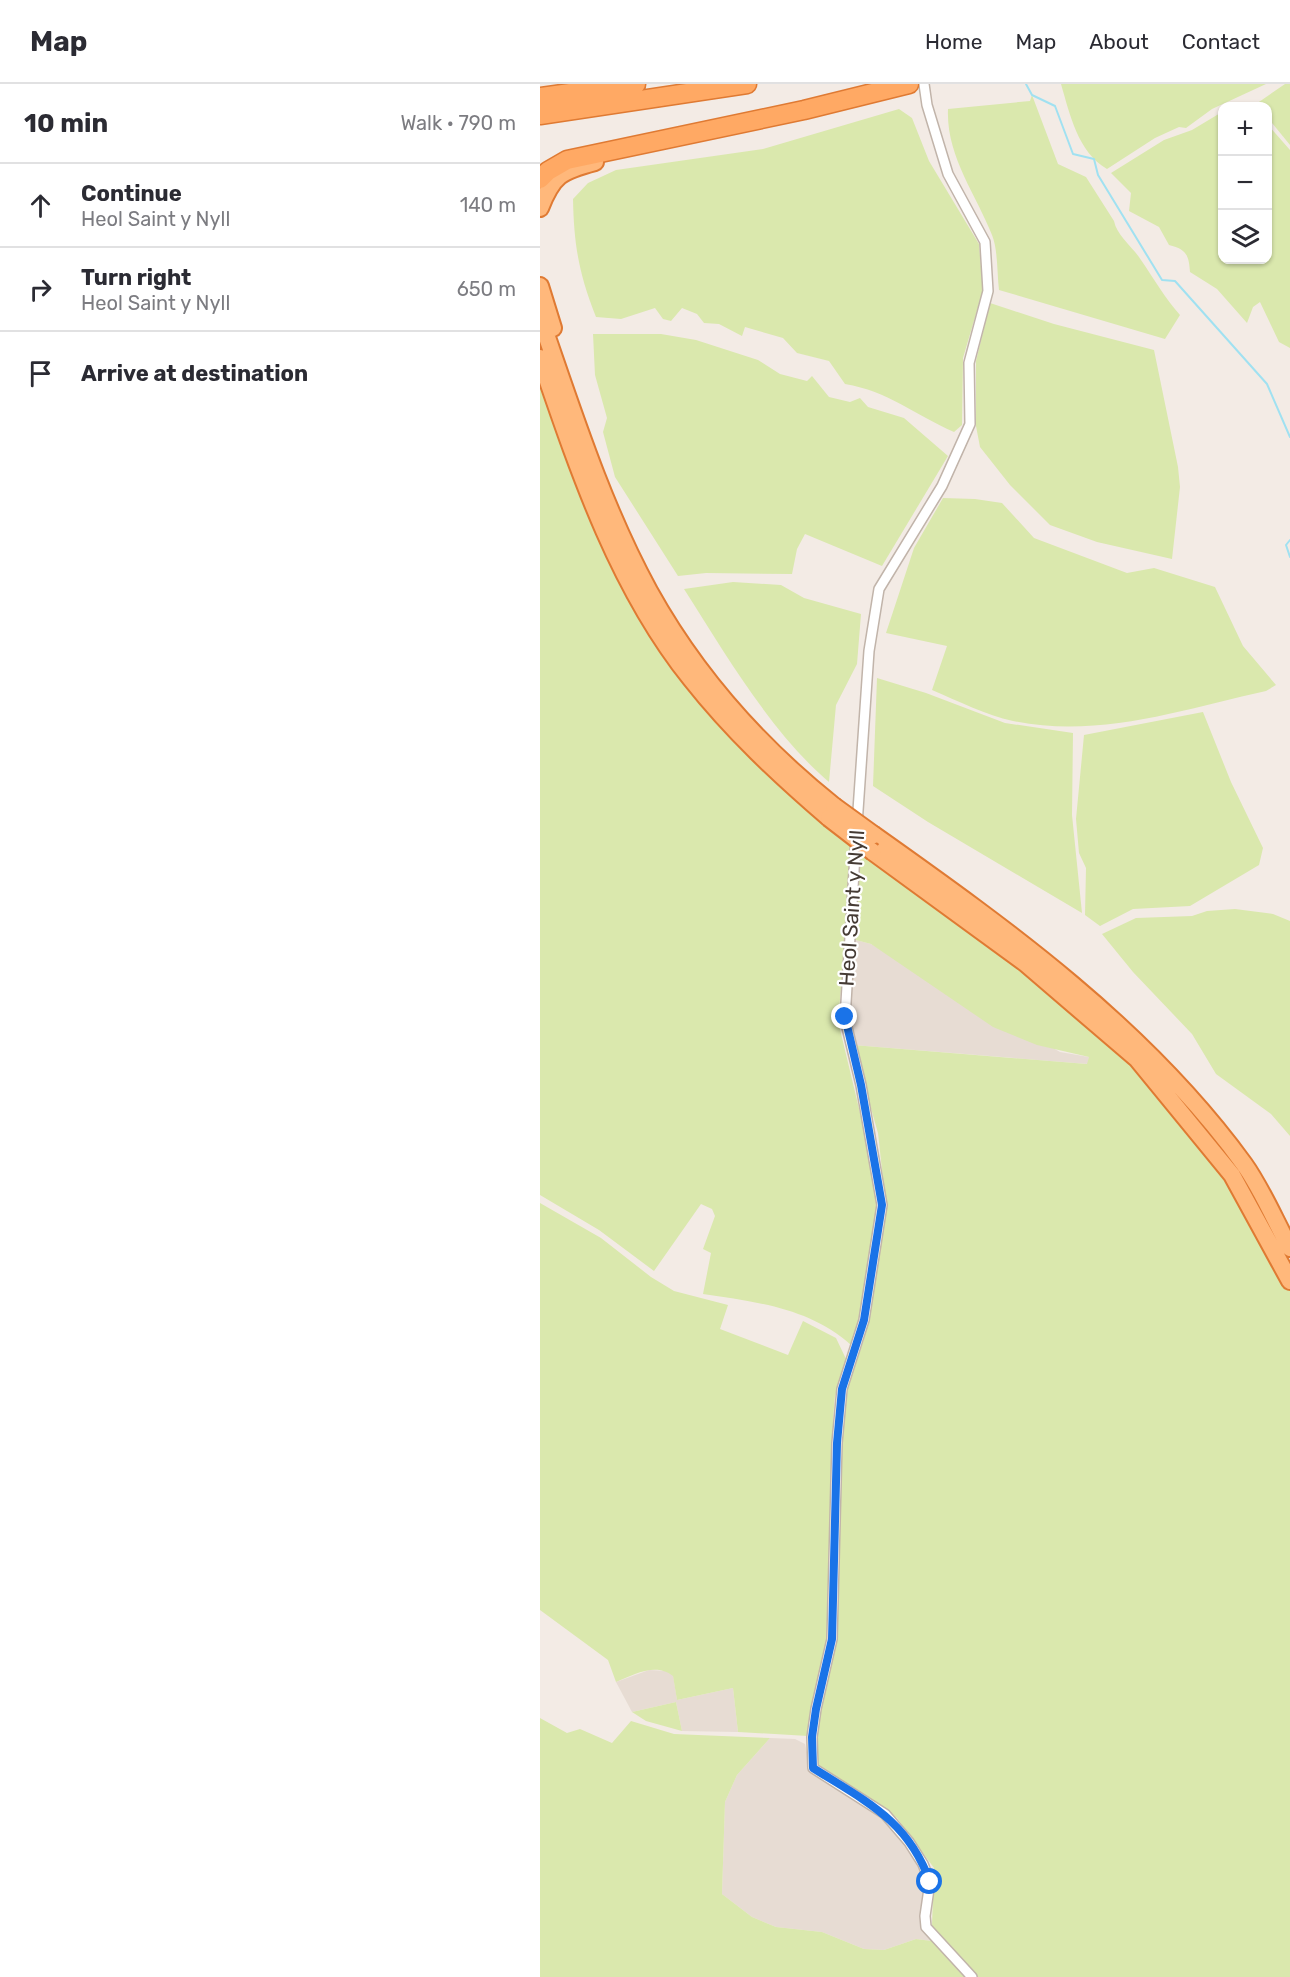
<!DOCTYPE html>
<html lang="en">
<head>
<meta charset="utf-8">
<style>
	body { margin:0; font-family:Rubik,sans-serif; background:#f2f2f3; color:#2b2b33 }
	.controls { position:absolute; right:18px; top:18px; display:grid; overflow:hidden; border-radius:12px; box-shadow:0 2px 4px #0004 }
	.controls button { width:54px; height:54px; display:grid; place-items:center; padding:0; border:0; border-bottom:2px solid #e1e1e2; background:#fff; color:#2b2b33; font:30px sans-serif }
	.stop { position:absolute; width:18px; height:18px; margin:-14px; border:4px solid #1a73e8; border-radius:50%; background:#fff }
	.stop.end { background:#1a73e8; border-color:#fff; box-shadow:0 2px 6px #0008 }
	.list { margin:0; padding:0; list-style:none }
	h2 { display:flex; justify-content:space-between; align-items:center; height:78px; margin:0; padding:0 24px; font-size:26px }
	h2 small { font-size:20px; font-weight:400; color:#7c7c81 }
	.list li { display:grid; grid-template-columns:39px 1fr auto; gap:18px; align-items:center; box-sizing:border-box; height:84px; padding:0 24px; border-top:2px solid #e1e1e2 }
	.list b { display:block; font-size:22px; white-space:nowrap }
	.list p { margin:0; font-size:20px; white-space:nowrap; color:#7c7c81 }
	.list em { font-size:20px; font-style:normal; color:#7c7c81 }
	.icon { flex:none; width:33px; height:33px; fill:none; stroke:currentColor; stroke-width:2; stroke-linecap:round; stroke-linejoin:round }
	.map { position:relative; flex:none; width:750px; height:1893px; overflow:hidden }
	header { display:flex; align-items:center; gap:36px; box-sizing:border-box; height:84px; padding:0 30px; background:#fff; border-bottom:2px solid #e1e1e2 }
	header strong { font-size:28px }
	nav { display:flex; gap:33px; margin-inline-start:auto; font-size:21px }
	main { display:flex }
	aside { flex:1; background:#fff }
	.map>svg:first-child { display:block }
</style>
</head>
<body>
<header>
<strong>Map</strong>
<nav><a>Home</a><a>Map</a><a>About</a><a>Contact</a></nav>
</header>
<main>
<aside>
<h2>10 min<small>Walk · 790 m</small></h2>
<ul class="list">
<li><svg class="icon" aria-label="ahead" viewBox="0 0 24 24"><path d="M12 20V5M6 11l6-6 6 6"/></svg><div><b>Continue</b><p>Heol Saint y Nyll</p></div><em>140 m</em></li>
<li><svg class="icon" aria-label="right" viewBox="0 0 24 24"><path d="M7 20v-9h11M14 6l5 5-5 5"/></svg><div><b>Turn right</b><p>Heol Saint y Nyll</p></div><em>650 m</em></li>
<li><svg class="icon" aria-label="arrive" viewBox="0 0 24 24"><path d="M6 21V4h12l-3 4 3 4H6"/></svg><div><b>Arrive at destination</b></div></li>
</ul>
</aside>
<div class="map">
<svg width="750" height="1893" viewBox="0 0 750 1893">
	<rect width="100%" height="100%" fill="#f3ebe5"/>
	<path fill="#e7dcd3" d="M312,855l19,5 189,108 29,5 -1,7 -235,-19 -5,-29z
		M109,1586l18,1 6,4 4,25 56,-12 5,44 -56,-1 -6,-29 -44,10 -16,-30z
		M230,1654l25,1 10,5 6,24 69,45 32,40 12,21 -1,54 9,13 -16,-2 -32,11 -20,-1 -42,-17 -46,-5 -24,-10 -30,-23 3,-92 12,-27z"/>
	<path fill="#dae8ad" d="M521,0h205l-54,25 -26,19 -7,-1 -24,11 -48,31c-29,-17 -37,-54 -46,-85z
		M745,0h5v61l-22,-27v-12h-10l-2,-2z
		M492,11l26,69 28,13 28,44c3,15 19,26 27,39 13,19 24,38 39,55l-15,24 -166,-49c-2,-17 -1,-40 -7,-55 -16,-41 -46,-79 -44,-126l82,-8z
		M359,25l13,9 17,43 50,83 4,46 -20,68 -1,67 -8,7c-39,-17 -66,-41 -109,-48l-16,-23 -32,-8 -14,-15 -38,-11 -3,9 -23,-12 -15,-1 -7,-9 -15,-6 -11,13 -8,-2 -8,-11 -34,11 -25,-2c-17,-43 -22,-71 -23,-118l15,-16 28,-13 147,-21z
		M682,28v148h46v-135l22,25v198l-11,-6 -19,-40 -7,5 -6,16 -30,-34 -27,-17c-1,-17 -4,-23 -21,-27l-10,-18 -30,-16 2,-18 -20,-20 53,-33 28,-10z
		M450,219l64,21 100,26 24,117 2,20 -8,72 -75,-17 -47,-17 -40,-40 -30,-38 -4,-21v-65z
		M53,250h68l35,6 62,20 22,14 27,7 5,-5 17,21 21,5 10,-4 8,9 36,11 44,38 -66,110 -77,-32 -8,15 -5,25 -86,-1 -28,3 -63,-99 -12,-45 4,-14 -12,-43z
		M0,297l103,240 52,78 49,53 110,94 -16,175 30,125 10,58 -17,115 -9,27c-41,-38 -96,-44 -149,-52l8,-41 -8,-4 12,-33 -3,-7 -11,-5 -47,67 -55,-41 -59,-35z
		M403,414l32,1 27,4 32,35 93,35 27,-5 61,19 28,59 33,39 -10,6c-82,18 -167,48 -253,30 -27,-6 -55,-20 -81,-31l15,-44 -61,-13 28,-85z
		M193,498l48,3 23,13 57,16 -4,50 -21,41 -7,77c-58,-49 -104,-129 -145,-193z
		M337,594l49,15 79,30 68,10 -1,82 10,98 -154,-91 -55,-36z
		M663,628l28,70 32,66 -4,17 -69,41 -57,3 -33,17 -15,-11 1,-47 -7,-15 -3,-34 8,-84z
		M318,765l244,176 131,154 57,106v692h-314l-38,-39 -6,-13 2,-57 -37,-50 -82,-53 4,-54 7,-25 11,-53 4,-188 7,-57 16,-49 22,-132 -8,-74 -25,-88 234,19 2,-7 -52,-12 -44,-18 -122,-83 -19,-5z
		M695,825l38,5 17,7v215l-19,-22 -55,-40 -24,-40 -59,-62 -31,-38 34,-16 56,-2 15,-5z
		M0,1119l61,35 50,39 23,14 54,14 -8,24 68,26 15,-34 33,17 10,21 -11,37 -2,23v124l-4,93 -21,100 -70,-4 -5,-44 -56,12 -4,-24c-18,-14 -39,-1 -57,6l-8,-22 -68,-50z
		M136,1618l6,29 -36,-10 -14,-9z
		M0,1634l27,15 13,-4 32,14 19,-22 43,13 96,4 -33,37 -12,27 -3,92 30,23 24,10 46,5 42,17 20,1 32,-11 16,2 36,36h-428z"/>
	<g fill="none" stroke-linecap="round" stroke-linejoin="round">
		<path stroke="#a0e1f1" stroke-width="2" d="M486,0l6,11 23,11 18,48 21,5 4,16 64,105 13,1 92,103 23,53
			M750,456l-4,5 4,12"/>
		<defs>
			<path id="minor" d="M317,741l12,-174 10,-62 63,-103 28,-62 -1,-61 19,-72 -3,-49 -37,-68 -21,-69 -3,-21
				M316,754l-11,181 16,66 21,120 -18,115 -22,69 -5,54 -5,196 -16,70 -4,28 1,31 72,46 24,28 14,22 7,18 -5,34 1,11 46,50"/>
			<path id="trunk" d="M0,124c13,-33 21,-37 55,-46
				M0,202l13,42
				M0,233c32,92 62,188 109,274 46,83 111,156 185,215
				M0,274c38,111 77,229 151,321 41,52 88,96 138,139
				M334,751c134,95 272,194 370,329 18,25 31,57 46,84
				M333,768l152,111 112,96 95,116 58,106"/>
			<path id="motorway" d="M0,13l96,-13
				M0,31l207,-31
				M0,95l8,-8 19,-11 237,-50 105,-26"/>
		</defs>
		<use href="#minor" stroke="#c1b4aa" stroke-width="12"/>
		<use href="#trunk" stroke="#df7a33" stroke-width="20"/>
		<use href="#motorway" stroke="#df7a33" stroke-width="21"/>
		<use href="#minor" stroke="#fff" stroke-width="9"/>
		<use href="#trunk" stroke="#ffb87b" stroke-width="16"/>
		<use href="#motorway" stroke="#ffa964" stroke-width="18"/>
		<defs>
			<path id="trunk-bridge" d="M294,722l40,29
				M289,734l44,34"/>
		</defs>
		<use href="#trunk-bridge" stroke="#df7a33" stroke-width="20" stroke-linecap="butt"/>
		<use href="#trunk-bridge" stroke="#ffb87b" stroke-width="16"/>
	</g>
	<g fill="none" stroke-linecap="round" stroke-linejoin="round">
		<path stroke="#1a73e8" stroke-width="8" d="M305,933l16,68 21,120 -18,115 -22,69 -5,54 -5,196 -16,70 -4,28 1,31c52,33 95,52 117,114"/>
	</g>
	<g text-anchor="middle" stroke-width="4.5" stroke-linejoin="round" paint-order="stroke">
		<g font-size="21" fill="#453b34" stroke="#fff">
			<text transform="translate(312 824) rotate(-86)" y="7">Heol Saint y Nyll</text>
		</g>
	</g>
</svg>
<div class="controls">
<button>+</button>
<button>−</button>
<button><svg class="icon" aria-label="layers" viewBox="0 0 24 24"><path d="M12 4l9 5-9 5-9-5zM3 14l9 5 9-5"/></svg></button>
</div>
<div class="stop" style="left:390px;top:1798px"></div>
<div class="stop end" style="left:305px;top:933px"></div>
</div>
</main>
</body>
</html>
